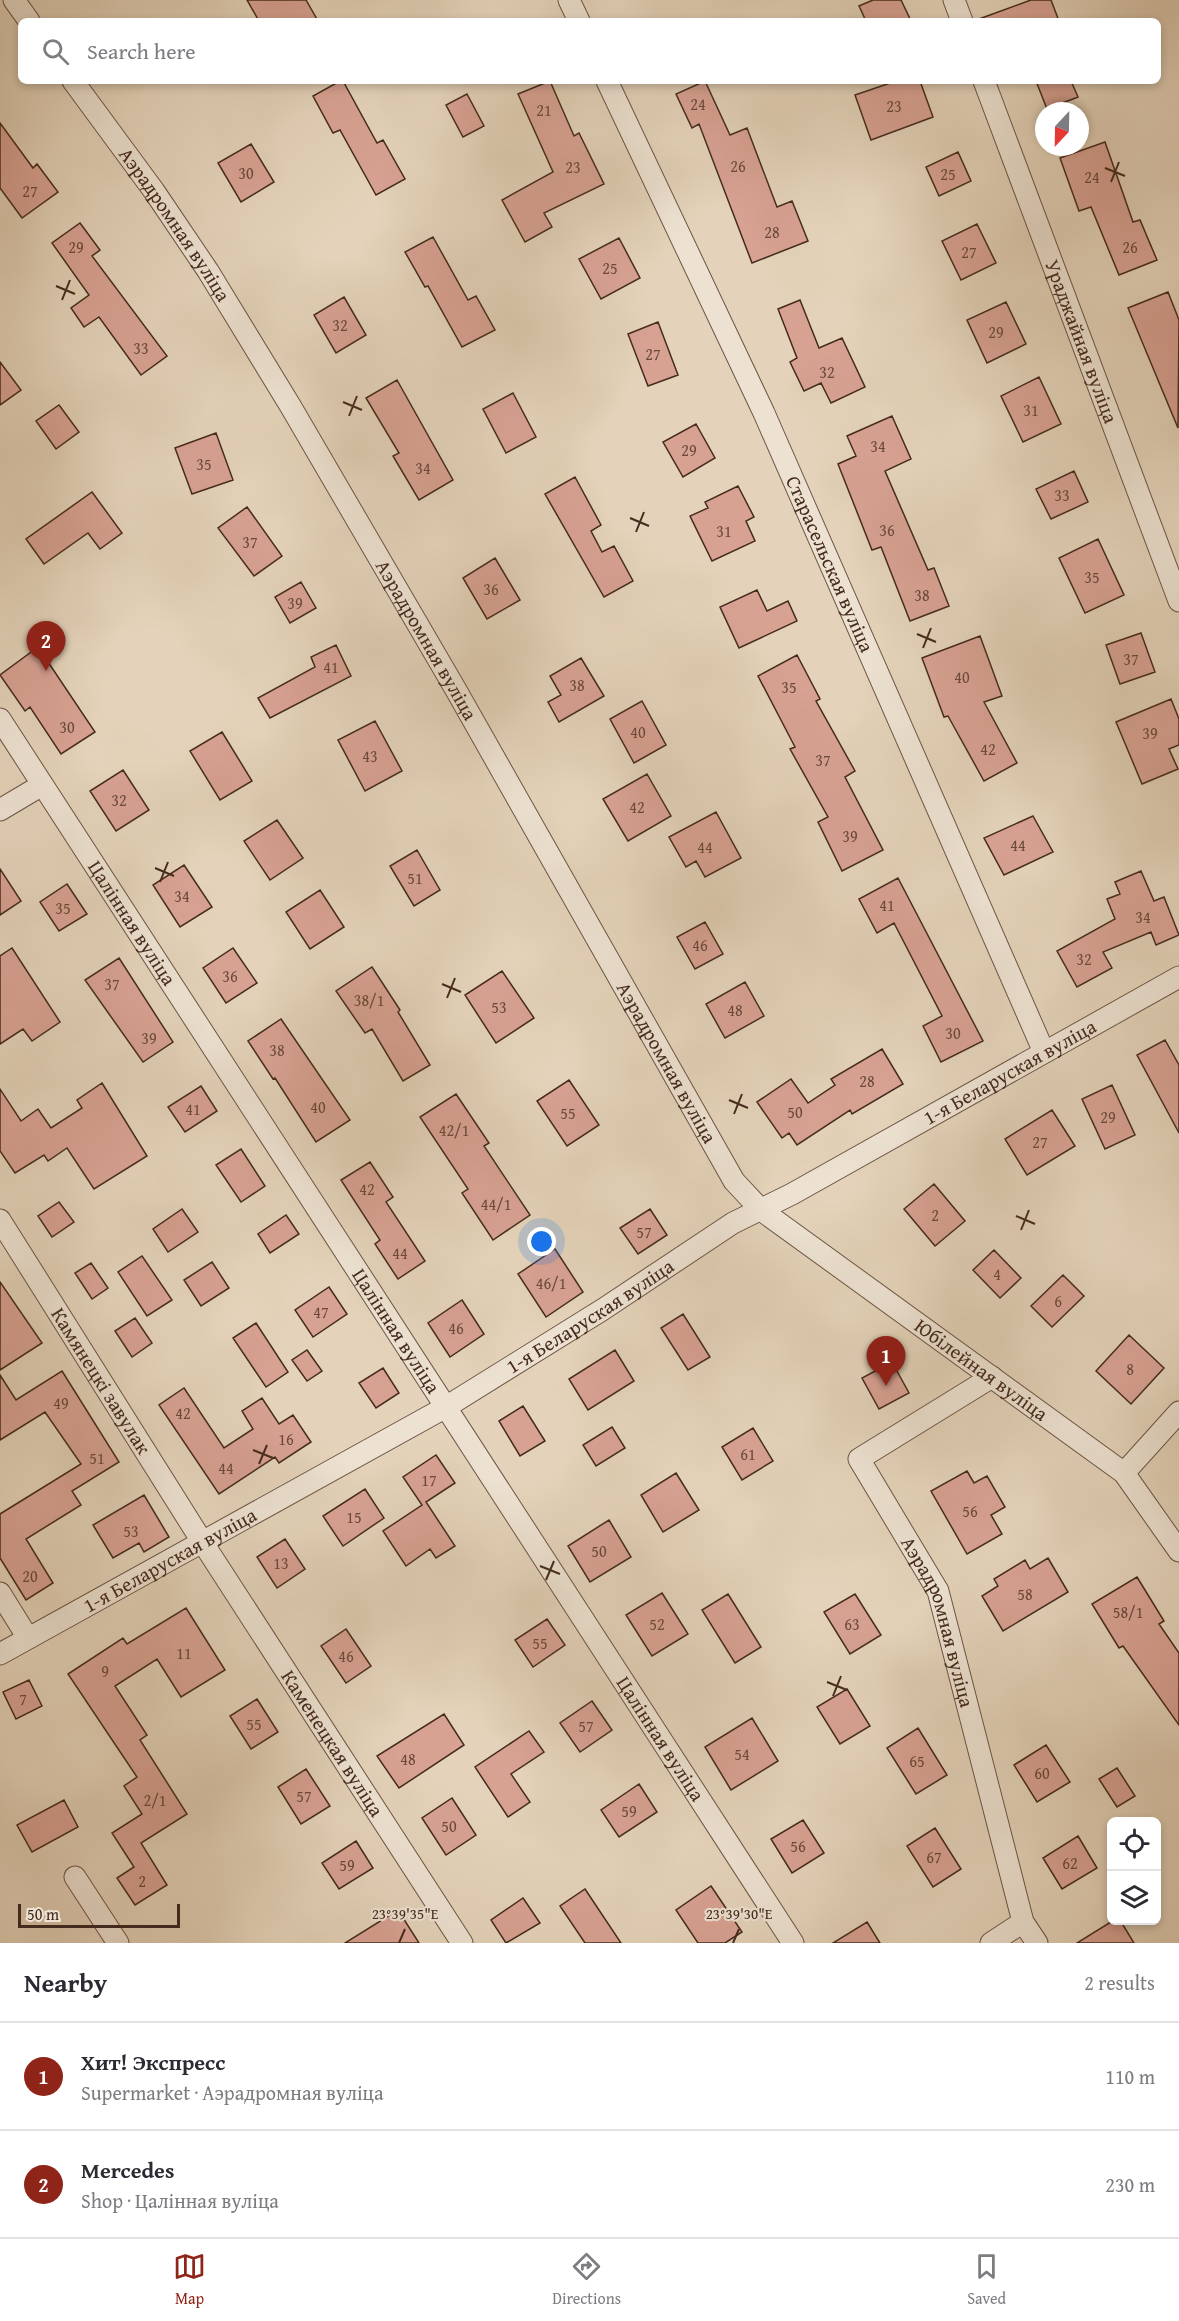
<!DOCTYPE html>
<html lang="en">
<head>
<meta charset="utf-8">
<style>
	body { margin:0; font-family:"Gentium Book Plus",serif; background:#f7f7f7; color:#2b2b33 }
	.controls { position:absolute; right:18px; bottom:18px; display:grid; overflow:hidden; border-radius:9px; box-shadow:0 3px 9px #0003 }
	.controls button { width:54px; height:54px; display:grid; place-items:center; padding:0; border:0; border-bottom:2px solid #e1e1e2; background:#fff; color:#2b2b33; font:30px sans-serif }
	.compass { position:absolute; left:1035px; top:102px; width:54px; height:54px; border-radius:50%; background:#fff; box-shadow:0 3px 9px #0003; rotate:202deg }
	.scale { position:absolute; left:18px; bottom:15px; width:162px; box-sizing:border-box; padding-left:6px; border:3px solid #452b1e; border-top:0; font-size:16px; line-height:21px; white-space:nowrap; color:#452b1e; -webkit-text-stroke:4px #ede2d2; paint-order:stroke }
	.you { position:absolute; left:542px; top:1242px; width:21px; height:21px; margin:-15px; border:4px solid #fff; border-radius:50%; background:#1a73e8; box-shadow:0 0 0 9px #1a73e833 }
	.badge { display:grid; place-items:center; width:39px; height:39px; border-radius:50%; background:#8f2418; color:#fff; font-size:20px; font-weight:700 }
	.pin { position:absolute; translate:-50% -50px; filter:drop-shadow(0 2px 3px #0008) }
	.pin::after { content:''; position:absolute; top:32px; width:21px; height:18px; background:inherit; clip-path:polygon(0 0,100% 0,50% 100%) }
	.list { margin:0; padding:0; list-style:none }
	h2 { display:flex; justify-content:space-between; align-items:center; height:78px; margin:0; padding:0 24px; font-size:26px }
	h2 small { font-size:20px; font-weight:400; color:#7c7c81 }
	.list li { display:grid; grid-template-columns:39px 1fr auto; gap:18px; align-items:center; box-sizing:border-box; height:108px; padding:0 24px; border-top:2px solid #e1e1e2 }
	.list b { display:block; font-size:22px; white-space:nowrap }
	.list p { margin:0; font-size:20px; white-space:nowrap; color:#7c7c81 }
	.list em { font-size:20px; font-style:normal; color:#7c7c81 }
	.icon { flex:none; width:33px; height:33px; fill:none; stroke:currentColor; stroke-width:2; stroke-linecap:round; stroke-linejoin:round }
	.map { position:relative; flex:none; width:1179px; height:1943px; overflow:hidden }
	.search { position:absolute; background:#fff; box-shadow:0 3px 9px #0003; left:18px; right:18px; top:18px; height:66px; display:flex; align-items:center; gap:15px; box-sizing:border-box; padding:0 21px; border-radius:9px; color:#7c7c81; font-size:22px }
	.sheet { height:294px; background:#fff }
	nav { display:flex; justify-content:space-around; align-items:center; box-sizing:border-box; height:84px; border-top:2px solid #e1e1e2; background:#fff; font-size:16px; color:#7c7c81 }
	nav a { display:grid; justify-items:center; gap:3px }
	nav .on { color:#8f2418 }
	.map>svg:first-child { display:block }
</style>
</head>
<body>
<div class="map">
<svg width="1179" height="1943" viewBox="0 0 1179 1943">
	<rect width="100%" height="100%" fill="#e4d3ba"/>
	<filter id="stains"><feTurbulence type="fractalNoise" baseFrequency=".00333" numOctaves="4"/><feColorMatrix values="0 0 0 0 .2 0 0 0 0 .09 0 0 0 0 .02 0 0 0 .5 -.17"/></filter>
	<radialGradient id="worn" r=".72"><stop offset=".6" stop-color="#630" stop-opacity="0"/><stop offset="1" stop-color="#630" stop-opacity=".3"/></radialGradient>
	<path fill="#d8a293" stroke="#452b1e" stroke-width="1.5" d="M247,0h59l12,21h-59z
		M873,0h28l10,21h-45l-7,-15z
		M1031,0h20l8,21h-79l-1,-2z
		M340,81h3l34,62 6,-3 22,39 -29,16 -36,-65 -7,3 -20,-37z
		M550,81l24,55 5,-3 25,51 -60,29 8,14 -27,15 -23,-42 51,-28 -35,-78z
		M705,81l25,54 17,-7 30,79 15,-6 16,40 -56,22 -53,-139 -7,4 -16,-34z
		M896,81h24l13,36 -62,23 -16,-45z
		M1036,81h35l7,16 -31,12z
		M467,94l17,32 -21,11 -17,-32z
		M0,123l33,45 4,-4 21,28 -36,26 -22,-30z
		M1105,142l28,80 7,-2 17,40 -38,15 -28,-68 -12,4 -19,-53z
		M251,144l23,38 -33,20 -23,-39z
		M958,152l13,29 -32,15 -13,-29z
		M80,223l20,27 -8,6 75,100 -26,19 -42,-58 -15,10 -13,-19 18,-13 -37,-52z
		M977,224l19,39 -35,17 -19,-39z
		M433,237l35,63 8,-4 19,34 -33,17 -34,-61 -3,1 -20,-35z
		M619,238l21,40 -39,21 -22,-40z
		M1168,292l11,28 -1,108 -50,-120z
		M344,297l22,38 -30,18 -22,-38z
		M800,300l19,48 23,-10 23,49 -34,16 -10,-20 -17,8 -14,-29 7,-4 -19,-49z
		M1006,302l20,42 -39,19 -20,-43z
		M658,322l20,53 -30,11 -20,-52z
		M0,362l21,28 -21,15z
		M1039,377l22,47 -38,18 -22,-46z
		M397,380l56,100 -34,20 -26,-44 6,-3 -33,-55z
		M513,393l23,44 -30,16 -23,-44z
		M59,405l20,27 -23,17 -20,-28z
		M892,416l19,43 -26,12 43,99 6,-2 15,38 -39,15 -29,-74 -9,3 -34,-86 18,-8 -9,-20z
		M696,424l19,34 -32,19 -20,-35z
		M216,433l17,47 -41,14 -17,-46z
		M1074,471l14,31 -37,17 -15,-30z
		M575,477l26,48 -10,6 11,21 12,-6 19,35 -29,16 -59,-103z
		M738,486l16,31 -8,4 9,20 -43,20 -22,-45 18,-8 -3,-6z
		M92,492l30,41 -22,16 -12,-16 -44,31 -18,-25z
		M247,507l35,49 -28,20 -36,-48z
		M1098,539l26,56 -39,18 -26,-55z
		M495,558l25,42 -33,19 -24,-41z
		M301,582l15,26 -26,15 -15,-26z
		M757,590l10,21 21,-10 9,20 -58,27 -19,-41z
		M1141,633l14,39 -35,12 -14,-39z
		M980,636l22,60 -18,6 33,61 -33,18 -36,-65 -4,1 -22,-59z
		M336,645l15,31 -81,42 -12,-20 57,-31 -4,-10z
		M38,647l57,85 -34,22 -31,-47 -5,4 -25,-36z
		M797,655l23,44 -4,2 39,70 -10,6 38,73 -41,21 -24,-49 10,-5 -38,-68 5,-2 -37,-71z
		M581,658l23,38 -45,26 -11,-20 13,-7 -11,-19z
		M1171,699l8,20v26l-10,4 9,20 -36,15 -26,-62z
		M642,701l24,44 -32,18 -24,-44z
		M375,721l27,50 -37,20 -27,-51z
		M222,732l30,49 -32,19 -30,-49z
		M123,770l26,40 -33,21 -26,-40z
		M647,774l24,42 -43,25 -25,-42z
		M716,812l25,46 -36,19 -9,-16 -10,6 -17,-30z
		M1033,816l20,36 -49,23 -20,-37z
		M277,820l26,38 -33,22 -26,-39z
		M417,850l23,40 -26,16 -24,-40z
		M184,865l28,42 -32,20 -27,-42z
		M0,869l21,32 -21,14z
		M1141,871l13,30 10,-4 15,38 -23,10 -5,-13 -48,20 9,16 -35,19 -20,-36 58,-32 -8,-20 13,-5 -5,-12z
		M898,878l85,163 -42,21 -18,-36 19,-10 -48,-93 -17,10 -18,-34z
		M67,884l20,30 -28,17 -19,-29z
		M320,890l24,37 -34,22 -24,-37z
		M705,922l18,32 -28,15 -18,-32z
		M12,948l48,74 -28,19 -9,-12 -23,15v-88z
		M233,948l24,35 -31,20 -23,-35z
		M119,958l54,84 -30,20 -58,-82z
		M372,967l28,43 -2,2 32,53 -27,16 -31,-52 -7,4 -29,-42z
		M502,971l32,47 -38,25 -31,-48z
		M745,982l19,34 -39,22 -19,-34z
		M281,1019l69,101 -34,22 -41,-64 -2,1 -25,-38z
		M1165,1040l14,25v68l-42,-78z
		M882,1049l21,35 -51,30 -2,-4 -53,35 -8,-12 -7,5 -25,-36 34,-23 17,24 27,-18 -4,-6z
		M569,1080l30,45 -32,21 -30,-45z
		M102,1083l45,73 -53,33 -27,-41 -19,13 -4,-6 -29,18 -15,-22v-62l21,32 17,-12 13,19 31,-20 -5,-8z
		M1112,1085l23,50 -30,14 -23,-50z
		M201,1086l16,25 -32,21 -17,-25z
		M456,1094l33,49 -5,3 46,69 -37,25 -31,-47 6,-4 -48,-72z
		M1052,1110l23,36 -48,29 -22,-36z
		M241,1149l24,37 -24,16 -25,-37z
		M370,1162l23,35 -7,5 39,59 -27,18 -23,-35 5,-4 -39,-60z
		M934,1184l31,37 -30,25 -31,-37z
		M59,1202l15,20 -22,15 -14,-21z
		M182,1209l16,23 -30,20 -15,-23z
		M650,1209l17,26 -29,19 -18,-26z
		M286,1215l13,19 -29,19 -12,-19z
		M555,1249l28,43 -37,25 -28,-43z
		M994,1250l27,28 -21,20 -27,-28z
		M142,1256l30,44 -25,16 -29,-44z
		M212,1262l17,26 -28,18 -17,-26z
		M91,1263l17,25 -16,11 -17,-26z
		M1063,1275l21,21 -32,31 -21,-21z
		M0,1282l42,61 -42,27z
		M329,1287l18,27 -34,23 -18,-27z
		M462,1300l22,34 -34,23 -22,-34z
		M683,1314l27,43 -22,13 -27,-42z
		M135,1318l17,25 -20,14 -17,-26z
		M256,1323l32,49 -22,15 -33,-49z
		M1129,1335l35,33 -33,36 -35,-33z
		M307,1350l15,21 -15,10 -15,-21z
		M615,1350l19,31 -46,29 -19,-31z
		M892,1362l17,31 -30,16 -17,-31z
		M383,1368l16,25 -23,15 -17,-25z
		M62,1371l57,91 -47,29 9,14 -55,34 27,44 -27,17 -26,-42v-44l81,-50 -36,-52 -45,28v-65l16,25z
		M184,1388l40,60 29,-19 -11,-18 20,-13 17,26 14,-9 18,27 -32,21 -4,-6 -56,37 -60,-89z
		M523,1406l22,35 -25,15 -21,-35z
		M612,1427l13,21 -29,18 -13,-21z
		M753,1428l20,33 -31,19 -20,-33z
		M436,1455l19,28 -29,19 29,44 -19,12 -6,-9 -24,17 -23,-35 39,-26 -19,-28z
		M967,1471l7,12 13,-7 18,31 -14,8 11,19 -35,20 -36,-63z
		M676,1473l23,37 -36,22 -22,-37z
		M365,1489l19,29 -41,28 -20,-30z
		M144,1495l25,42 -25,15 -5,-9 -26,15 -20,-33z
		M609,1520l22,37 -41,25 -22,-36z
		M285,1539l20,30 -28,19 -20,-31z
		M1048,1558l20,34 -65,39 -21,-35 16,-10 -4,-7 31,-19 5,9z
		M1137,1577l27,44 -5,3 20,29v72l-56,-79 -4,2 -27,-44z
		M662,1593l26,41 -36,22 -26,-41z
		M728,1594l33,53 -26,16 -33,-53z
		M855,1594l26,41 -31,19 -26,-42z
		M186,1608l39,62 -44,27 -24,-38 -42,27 32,49 -7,5 47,74 -46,29 26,42 -32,20 -18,-27 17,-11 -22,-34 30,-19 -18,-28 13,-9 -69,-103 55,-36 4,6z
		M547,1619l18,26 -32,22 -18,-27z
		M346,1629l25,37 -25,17 -25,-37z
		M29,1680l13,26 -26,13 -13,-27z
		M847,1689l23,37 -30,18 -23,-37z
		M257,1699l21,33 -27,17 -21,-33z
		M592,1701l20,29 -32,22 -20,-29z
		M444,1714l20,31 -65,43 -22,-32z
		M752,1718l26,43 -47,29 -26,-43z
		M918,1728l29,47 -31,19 -29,-46z
		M529,1731l15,21 -33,22 19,28 -22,15 -33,-50z
		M1046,1745l24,37 -33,20 -23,-37z
		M1117,1768l18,28 -18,11 -18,-28z
		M306,1769l24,37 -29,18 -23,-37z
		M639,1784l18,28 -38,25 -18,-27z
		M452,1798l24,37 -30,20 -24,-37z
		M64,1800l14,27 -46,25 -15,-27z
		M803,1820l21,33 -32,20 -21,-34z
		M935,1828l26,41 -28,18 -26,-41z
		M1078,1836l19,32 -35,21 -19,-31z
		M356,1841l17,27 -34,21 -17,-26z
		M711,1886l31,46 -17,11h-27l-22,-33z
		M585,1889l36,54h-36l-25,-37z
		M523,1898l17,25 -34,20 -15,-23z
		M398,1910l21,33h-74z
		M1114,1920h6l14,23h-57z
		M867,1922l13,21h-47z"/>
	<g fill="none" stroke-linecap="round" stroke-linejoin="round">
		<defs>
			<g id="street">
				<path d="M14,0l15,21"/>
				<path d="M569,0l10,21"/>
				<path d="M954,0l8,21"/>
				<path id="s1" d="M73,81l81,110 54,80 83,136 165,283 278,491 27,29 363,263 55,78"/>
				<path id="s2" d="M607,81l157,332 280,639"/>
				<path id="s3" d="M984,81l195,520"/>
				<path id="s4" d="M0,719l793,1224"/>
				<path d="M0,810l42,-25"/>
				<path id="s5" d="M0,1220l203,323 259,400"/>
				<path id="s6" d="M992,1377l-133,82 79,132 85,331 14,21"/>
				<path d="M1124,1473l55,-61"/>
				<path d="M0,1593l28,45"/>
				<path id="s7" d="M0,1654l446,-247 156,-97 131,-87 59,-29 387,-217"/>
				<path d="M75,1877l43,66"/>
				<path d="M991,1943l32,-21"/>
			</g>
		</defs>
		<use href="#street" stroke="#6d5545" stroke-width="23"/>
		<use href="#street" stroke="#ede2d2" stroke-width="21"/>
	</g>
	<path fill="none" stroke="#452b1e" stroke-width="2" d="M1105,168l20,8M1111,182l8,-20M56,286l19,8M62,300l8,-20M343,402l19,8M349,416l8,-20M630,518l19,8M636,532l8,-20M917,634l19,8M923,648l8,-20M155,868l19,8M160,882l8,-20M442,984l19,8M447,998l8,-20M729,1100l19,8M734,1114l8,-20M1016,1216l19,8M1021,1230l8,-20M253,1450l20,8M259,1464l8,-19M540,1566l20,8M546,1580l8,-19M827,1682l20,8M833,1696l8,-20M399,1943l6,-14M733,1943l6,-14"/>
	<g text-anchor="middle" stroke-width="4.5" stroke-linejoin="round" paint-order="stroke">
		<g font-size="16" fill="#6a493b">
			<text x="698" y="110">24</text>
			<text x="894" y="112">23</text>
			<text x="544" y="116">21</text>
			<text x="738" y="172">26</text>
			<text x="573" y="173">23</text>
			<text x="246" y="179">30</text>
			<text x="948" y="180">25</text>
			<text x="1092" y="183">24</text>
			<text x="30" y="197">27</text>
			<text x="772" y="238">28</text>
			<text x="76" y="253">29</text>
			<text x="1130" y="253">26</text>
			<text x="969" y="258">27</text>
			<text x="610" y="274">25</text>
			<text x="340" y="331">32</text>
			<text x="996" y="338">29</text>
			<text x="141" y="354">33</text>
			<text x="653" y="360">27</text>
			<text x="827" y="378">32</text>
			<text x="1031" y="416">31</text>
			<text x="878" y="452">34</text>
			<text x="689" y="456">29</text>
			<text x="204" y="470">35</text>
			<text x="423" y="474">34</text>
			<text x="1062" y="501">33</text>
			<text x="887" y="536">36</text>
			<text x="724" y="537">31</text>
			<text x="250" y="548">37</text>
			<text x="1092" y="583">35</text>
			<text x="491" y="595">36</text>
			<text x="922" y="601">38</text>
			<text x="295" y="609">39</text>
			<text x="1131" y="665">37</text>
			<text x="331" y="673">41</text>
			<text x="962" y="683">40</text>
			<text x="577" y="691">38</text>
			<text x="789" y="693">35</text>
			<text x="67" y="733">30</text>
			<text x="638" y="738">40</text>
			<text x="1150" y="739">39</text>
			<text x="988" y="755">42</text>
			<text x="370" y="762">43</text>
			<text x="823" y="766">37</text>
			<text x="119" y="806">32</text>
			<text x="637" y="813">42</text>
			<text x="850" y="842">39</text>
			<text x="1018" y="851">44</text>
			<text x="705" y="853">44</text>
			<text x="415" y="884">51</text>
			<text x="182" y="902">34</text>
			<text x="887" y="911">41</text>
			<text x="63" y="914">35</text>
			<text x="1143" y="923">34</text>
			<text x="700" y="951">46</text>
			<text x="1084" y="965">32</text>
			<text x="230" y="982">36</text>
			<text x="112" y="990">37</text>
			<text x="369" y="1006">38/1</text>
			<text x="499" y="1013">53</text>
			<text x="735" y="1016">48</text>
			<text x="953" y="1039">30</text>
			<text x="149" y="1044">39</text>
			<text x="277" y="1056">38</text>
			<text x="867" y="1087">28</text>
			<text x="318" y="1113">40</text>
			<text x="193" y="1115">41</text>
			<text x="795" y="1118">50</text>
			<text x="568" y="1119">55</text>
			<text x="1108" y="1123">29</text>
			<text x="454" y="1136">42/1</text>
			<text x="1040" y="1148">27</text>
			<text x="367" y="1195">42</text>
			<text x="496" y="1210">44/1</text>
			<text x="935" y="1221">2</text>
			<text x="644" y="1238">57</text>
			<text x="400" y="1259">44</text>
			<text x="997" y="1280">4</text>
			<text x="551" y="1289">46/1</text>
			<text x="1058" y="1307">6</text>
			<text x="321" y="1318">47</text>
			<text x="456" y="1334">46</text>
			<text x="1130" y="1375">8</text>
			<text x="61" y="1409">49</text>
			<text x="183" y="1419">42</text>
			<text x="286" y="1445">16</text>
			<text x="748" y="1460">61</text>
			<text x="97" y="1464">51</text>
			<text x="226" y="1474">44</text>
			<text x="429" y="1486">17</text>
			<text x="970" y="1517">56</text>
			<text x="354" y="1523">15</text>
			<text x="131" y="1537">53</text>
			<text x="599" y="1557">50</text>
			<text x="281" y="1569">13</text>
			<text x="30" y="1582">20</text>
			<text x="1025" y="1600">58</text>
			<text x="1128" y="1618">58/1</text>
			<text x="657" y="1630">52</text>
			<text x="852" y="1630">63</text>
			<text x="540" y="1649">55</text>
			<text x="184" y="1659">11</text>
			<text x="346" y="1662">46</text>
			<text x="105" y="1677">9</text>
			<text x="23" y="1705">7</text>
			<text x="254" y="1730">55</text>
			<text x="586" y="1732">57</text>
			<text x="742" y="1760">54</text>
			<text x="408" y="1765">48</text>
			<text x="917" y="1767">65</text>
			<text x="1042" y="1779">60</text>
			<text x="304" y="1802">57</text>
			<text x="155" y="1806">2/1</text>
			<text x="629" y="1817">59</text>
			<text x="449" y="1832">50</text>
			<text x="798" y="1852">56</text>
			<text x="934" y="1863">67</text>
			<text x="1070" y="1869">62</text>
			<text x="347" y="1871">59</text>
			<text x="142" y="1887">2</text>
		</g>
		<g font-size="20" fill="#452b1e" stroke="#ede2d2">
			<text dy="7" stroke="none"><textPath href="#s1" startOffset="176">Аэрадромная вуліца</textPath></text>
			<text dy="7" stroke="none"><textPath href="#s3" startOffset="278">Ураджайная вуліца</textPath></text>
			<text dy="7" stroke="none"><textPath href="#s2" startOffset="532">Старасельская вуліца</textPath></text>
			<text dy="7" stroke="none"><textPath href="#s1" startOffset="662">Аэрадромная вуліца</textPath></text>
			<text dy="7" stroke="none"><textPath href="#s4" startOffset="243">Цалінная вуліца</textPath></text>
			<text dy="7" stroke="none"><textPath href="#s1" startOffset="1148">Аэрадромная вуліца</textPath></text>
			<text dy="7" stroke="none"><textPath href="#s7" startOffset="1166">1-я Беларуская вуліца</textPath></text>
			<text dy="7" stroke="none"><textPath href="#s7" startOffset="680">1-я Беларуская вуліца</textPath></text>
			<text dy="7" stroke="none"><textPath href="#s4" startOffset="729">Цалінная вуліца</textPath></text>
			<text dy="7" stroke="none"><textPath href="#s1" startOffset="1596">Юбілейная вуліца</textPath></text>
			<text dy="7" stroke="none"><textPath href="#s5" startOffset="190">Камянецкі завулак</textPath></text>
			<text dy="7" stroke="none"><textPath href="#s7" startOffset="194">1-я Беларуская вуліца</textPath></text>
			<text dy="7" stroke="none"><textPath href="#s6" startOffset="339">Аэрадромная вуліца</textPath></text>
			<text dy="7" stroke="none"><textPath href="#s4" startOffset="1215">Цалінная вуліца</textPath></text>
			<text dy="7" stroke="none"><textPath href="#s5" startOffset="620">Каменецкая вуліца</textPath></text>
		</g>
	</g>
	<g font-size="15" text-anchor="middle" fill="#452b1e" stroke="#ede2d2" stroke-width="4.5" stroke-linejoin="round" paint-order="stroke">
		<text x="405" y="1919">23°39'35"E</text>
		<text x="739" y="1919">23°39'30"E</text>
	</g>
	<rect width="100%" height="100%" filter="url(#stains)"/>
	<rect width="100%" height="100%" fill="url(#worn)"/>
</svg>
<div class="controls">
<button><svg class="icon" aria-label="locate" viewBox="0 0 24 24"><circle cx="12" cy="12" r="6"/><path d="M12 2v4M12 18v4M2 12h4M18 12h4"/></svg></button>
<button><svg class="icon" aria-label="layers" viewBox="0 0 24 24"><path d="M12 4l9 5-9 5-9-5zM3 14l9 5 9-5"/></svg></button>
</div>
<svg class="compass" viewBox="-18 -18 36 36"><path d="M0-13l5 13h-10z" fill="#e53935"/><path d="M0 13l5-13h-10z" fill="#7c7c81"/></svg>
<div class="scale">50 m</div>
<div class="you"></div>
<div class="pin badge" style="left:886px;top:1386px">1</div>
<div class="pin badge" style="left:46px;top:671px">2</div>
<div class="search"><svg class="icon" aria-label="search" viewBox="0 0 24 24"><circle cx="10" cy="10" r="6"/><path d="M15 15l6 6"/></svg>Search here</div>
</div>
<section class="sheet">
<h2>Nearby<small>2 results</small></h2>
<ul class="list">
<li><span class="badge">1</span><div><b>Хит! Экспресс</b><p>Supermarket · Аэрадромная вуліца</p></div><em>110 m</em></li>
<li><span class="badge">2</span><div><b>Mercedes</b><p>Shop · Цалінная вуліца</p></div><em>230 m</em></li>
</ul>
</section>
<nav>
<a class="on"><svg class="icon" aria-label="map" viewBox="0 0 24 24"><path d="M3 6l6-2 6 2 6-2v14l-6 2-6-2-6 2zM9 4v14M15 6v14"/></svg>Map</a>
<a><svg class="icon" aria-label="directions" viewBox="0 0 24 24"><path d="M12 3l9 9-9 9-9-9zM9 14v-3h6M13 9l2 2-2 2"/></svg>Directions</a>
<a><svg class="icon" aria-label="saved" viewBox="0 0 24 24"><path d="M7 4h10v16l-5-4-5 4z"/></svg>Saved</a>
</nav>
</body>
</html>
